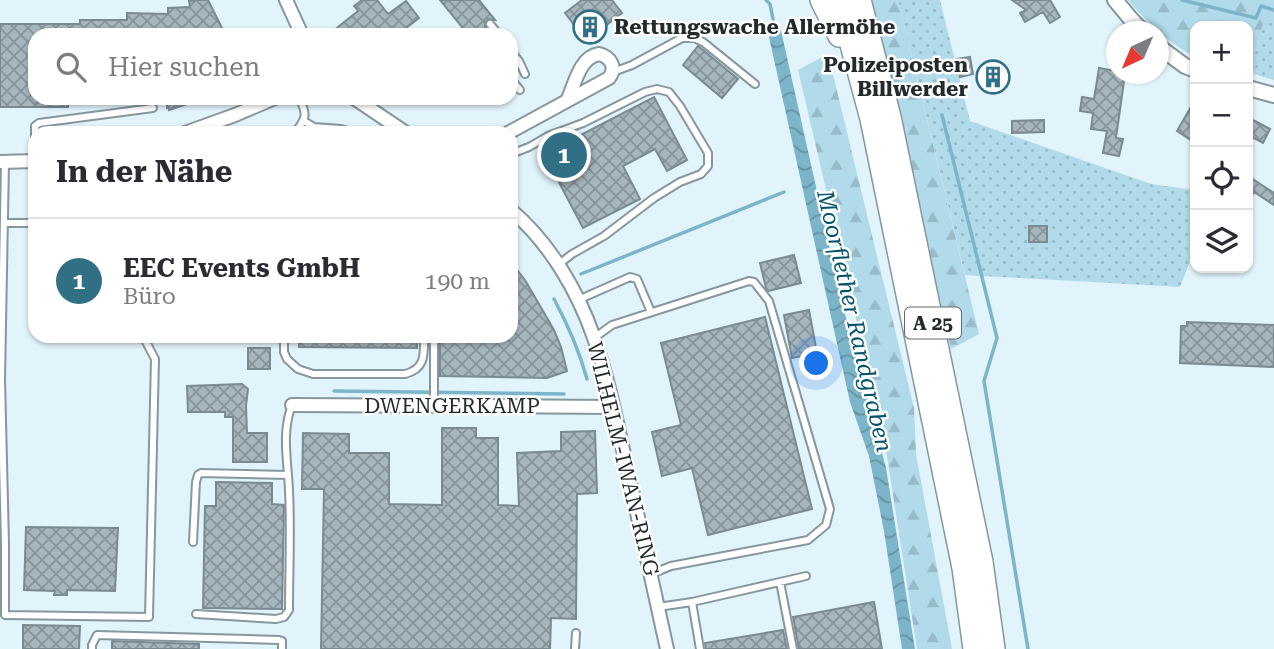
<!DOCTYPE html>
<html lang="de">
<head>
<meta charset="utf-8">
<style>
	body { margin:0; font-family:"Roboto Serif",serif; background:#f2f2f3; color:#2b2b33 }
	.controls { position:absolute; right:21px; top:21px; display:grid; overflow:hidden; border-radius:14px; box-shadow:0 2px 5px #0004 }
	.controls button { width:63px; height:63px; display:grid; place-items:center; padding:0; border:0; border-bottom:2px solid #e1e1e2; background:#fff; color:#2b2b33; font:35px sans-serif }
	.compass { position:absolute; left:1106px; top:21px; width:63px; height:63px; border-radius:50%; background:#fff; box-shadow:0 2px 5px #0004; rotate:224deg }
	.you { position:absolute; left:817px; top:364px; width:24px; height:24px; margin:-18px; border:5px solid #fff; border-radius:50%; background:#1a73e8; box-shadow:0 0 0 10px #1a73e833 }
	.badge { display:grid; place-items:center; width:46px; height:46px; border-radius:50%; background:#306f84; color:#fff; font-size:23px; font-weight:700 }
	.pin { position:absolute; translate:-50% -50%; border:4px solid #fff; box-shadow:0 2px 7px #0006 }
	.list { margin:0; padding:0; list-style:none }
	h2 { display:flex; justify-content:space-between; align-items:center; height:91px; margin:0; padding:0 28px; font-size:30px }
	h2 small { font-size:23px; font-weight:400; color:#7c7c81 }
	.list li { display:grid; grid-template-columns:46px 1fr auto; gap:21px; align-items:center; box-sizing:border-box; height:126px; padding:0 28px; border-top:2px solid #e1e1e2 }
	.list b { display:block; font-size:26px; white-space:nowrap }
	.list p { margin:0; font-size:23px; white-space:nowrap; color:#7c7c81 }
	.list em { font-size:23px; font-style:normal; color:#7c7c81 }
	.icon { flex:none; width:38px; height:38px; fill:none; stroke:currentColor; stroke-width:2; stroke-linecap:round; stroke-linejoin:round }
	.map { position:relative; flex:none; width:1274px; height:649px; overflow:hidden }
	.search { position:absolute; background:#fff; box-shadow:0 2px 5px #0004; left:28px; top:28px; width:490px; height:77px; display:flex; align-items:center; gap:18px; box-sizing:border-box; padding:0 24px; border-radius:21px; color:#7c7c81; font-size:26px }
	.panel { position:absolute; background:#fff; box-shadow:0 2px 5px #0004; left:28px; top:126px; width:490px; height:217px; border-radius:21px }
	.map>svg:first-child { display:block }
</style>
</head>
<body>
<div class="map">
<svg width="1274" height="649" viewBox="0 0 1274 649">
	<defs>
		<pattern id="green-dots" width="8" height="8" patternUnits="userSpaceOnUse" patternTransform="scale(1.75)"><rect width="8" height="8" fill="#b1daea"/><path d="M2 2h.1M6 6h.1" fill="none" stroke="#98bbc9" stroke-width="1.8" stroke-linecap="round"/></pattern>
		<pattern id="forest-firs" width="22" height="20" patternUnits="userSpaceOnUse" patternTransform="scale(1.75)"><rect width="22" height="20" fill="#b1daea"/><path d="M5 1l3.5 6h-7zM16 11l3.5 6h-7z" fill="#98bbc9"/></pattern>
		<pattern id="water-waves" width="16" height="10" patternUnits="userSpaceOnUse" patternTransform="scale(1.75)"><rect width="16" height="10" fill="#7cb5ca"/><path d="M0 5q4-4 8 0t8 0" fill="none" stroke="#6593a4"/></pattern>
		<pattern id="building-cross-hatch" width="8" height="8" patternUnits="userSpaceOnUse" patternTransform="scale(1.75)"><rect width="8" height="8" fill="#a5b6bd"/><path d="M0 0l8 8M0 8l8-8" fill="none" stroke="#86949a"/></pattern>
	</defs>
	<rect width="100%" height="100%" fill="#e1f3fb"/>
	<path fill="url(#green-dots)" d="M898,0h42l30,121 181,63 44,6v59l-15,38 -215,-12z
		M1128,0h146v80l-26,-8v-46h-53v31c-26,-15 -47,-34 -67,-57z"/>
	<path fill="url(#forest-firs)" d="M871,0h27l81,334 -28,15z
		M1128,0h89l8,3 3,-3h46v17l-8,-2 -18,52v-41h-53v31c-27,-15 -47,-34 -67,-57z
		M828,54l86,354 2,46 36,195h-35l-33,-212 -86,-367z"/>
	<path fill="url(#water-waves)" d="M780,26l62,277 44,165 29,181h-13l-18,-118 -15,-75 -19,-54 -81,-365z"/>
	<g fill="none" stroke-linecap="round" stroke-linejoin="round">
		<path stroke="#7cb5ca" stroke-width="3.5" d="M766,0l4,4 6,30
			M1182,0l74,18 5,-12 13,4
			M942,115l55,223 -13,43 44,268
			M581,274l203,-82
			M554,299c14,26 25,51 33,80
			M334,391l230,3"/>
	</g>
	<path fill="url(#building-cross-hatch)" stroke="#7a8a91" stroke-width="2" d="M198,0h10l15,30 -11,5h-177v63h33v9h-68v-83h80v-4h47v-7l41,1v-6l22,-1 -1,-6z
		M362,0h15l11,14 18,-13 13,17 -22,17h-69l30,-24 -4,-5z
		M440,0h39l16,20 -7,-1 -3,4v4l7,8h-31l1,-8z
		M582,0h30l10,13 -36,28 -21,-28z
		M1012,0h38l10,17 -10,6 -7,-11 -18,10 -5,-9 6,-3z
		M698,46l40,33 -16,19 -39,-33z
		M970,57l3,17 -13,3 -4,-18z
		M1000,67l3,18 -16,2 -3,-18z
		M1099,68l17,3v3h9l-9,64 7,1 -4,17 -16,-3 4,-22 -16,-2 2,-16 -13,-2 2,-14 12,2z
		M654,97l33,63 -20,11 -12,-22 -32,17 17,33 -57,29 -39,-74z
		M167,98h32v2l-30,10v-3l-2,1z
		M1195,100v43l-18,-12z
		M1251,119l19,10 -7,14 -15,-8v-10z
		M1044,120v12l-32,1v-12z
		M1248,176l26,17v12l-20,-13 -6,10z
		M1029,226h18v16h-18z
		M794,255l7,28 -33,8 -2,-3 -6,-25z
		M511,262l14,18 29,50 7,17 6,24 -20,7 -107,-2v-40h71z
		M809,310l8,43 -25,5 -8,-43z
		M765,317l47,192 -104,26 -16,-67 -30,8 -10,-44 29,-7 -20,-82z
		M1187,322l87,3v42l-94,-4 1,-37h6z
		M299,336h118v12l-118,-1z
		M248,348h22v21h-22z
		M242,384l6,5 -2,17 1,27h20v29h-34v-45h-8v-5h-37l-1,-26z
		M442,428h34v10h22v67l21,1 -2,-53 44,-2v-19l34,-1 2,62 -20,1 -1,125 -25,-1 -1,31h-229l3,-160h-22l1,-56 46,1v19h40v51l53,1z
		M216,482l56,1v21l12,1 -2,104 -79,-1 2,-102h11z
		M26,527l92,1 -3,63 -48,-1v5h-13l1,-4 -31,-1z
		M874,602l8,47h-83l-6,-32z
		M23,625l57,1 -1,23h-56z
		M783,630l4,19h-81l-1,-6z
		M112,641l87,3v5h-87z"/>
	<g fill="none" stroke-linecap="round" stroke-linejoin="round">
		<defs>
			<path id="service" d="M490,24l9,11
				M511,51l8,10 6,13
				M613,72l19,-7 50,-27h12l9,4 52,42
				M511,79l9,11
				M304,121l10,6 27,2 14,4
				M295,133c11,-15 13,-18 4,-35
				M511,154l18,-7 19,-11 35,-13 62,-31 12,-3 12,3 11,14 28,47v13l-7,8 -21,8 -26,16 -50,38 -32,18 -14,11
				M35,161v-35l4,-3 114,-15
				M5,162l-4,217 4,165v71l144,2 6,-258 -12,-23
				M4,223h31
				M578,300l52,-23 7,2 14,33
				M284,336v16l3,7 11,10 15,5h92c21,-5 19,-20 19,-38
				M434,336v70
				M594,338l18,-13 137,-44 5,1 15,19 61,208 -4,16 -18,15 -137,26 -20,8
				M193,542l3,-60 2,-7 3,-2 87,2
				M780,582l13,67
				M692,602l114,-26
				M658,607l34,-5 8,47
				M196,614l80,5 8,-2 5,-7c0,-39 2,-80 0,-119 -1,-30 -8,-58 3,-86
				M92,649v-4l5,-10 182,5 3,1v8
				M575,649l1,-16"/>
			<path id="minor" d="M286,0l16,35
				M354,98l52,35
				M185,133l50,-18 40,-17
				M508,133l101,-55c8,-10 2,-21 -10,-24 -19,3 -24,29 -31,45
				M0,162l35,-1
				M511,210c38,32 67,81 83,128 15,42 24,91 34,134 13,59 26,118 39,177
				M292,405l321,2"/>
			<path id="tertiary" d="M1115,0l15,18 13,14
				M1158,46l27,20 10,4
				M1248,88l26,7"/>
			<path id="motorway" d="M821,0l18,36
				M839,0l32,119 92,449 11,81
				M860,0l30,117 92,445 12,87"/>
		</defs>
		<use href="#service" stroke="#86979e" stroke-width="10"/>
		<use href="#minor" stroke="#86979e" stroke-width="16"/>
		<use href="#tertiary" stroke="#86979e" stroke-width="18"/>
		<use href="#motorway" stroke="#86979e" stroke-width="24"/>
		<use href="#service" stroke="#fff" stroke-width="6"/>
		<use href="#minor" stroke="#fff" stroke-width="12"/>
		<use href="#tertiary" stroke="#fff" stroke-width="14"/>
		<use href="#motorway" stroke="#fff" stroke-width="21"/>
	</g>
	<defs>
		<symbol id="building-ring" viewBox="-11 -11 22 22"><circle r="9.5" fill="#fdfdfd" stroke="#306f84" stroke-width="1.5"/><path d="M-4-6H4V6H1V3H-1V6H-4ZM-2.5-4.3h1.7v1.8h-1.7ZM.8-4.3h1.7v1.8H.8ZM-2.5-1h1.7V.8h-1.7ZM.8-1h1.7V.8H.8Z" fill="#306f84"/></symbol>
	</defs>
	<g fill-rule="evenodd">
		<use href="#building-ring" x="571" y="8" width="38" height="38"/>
		<use href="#building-ring" x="974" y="58" width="38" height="38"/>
	</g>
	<g text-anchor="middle" stroke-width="5" stroke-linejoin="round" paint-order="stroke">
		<rect fill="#fdfdfd" stroke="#64696b" stroke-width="2" x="905" y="307.5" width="56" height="31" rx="5"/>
		<g font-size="19" font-weight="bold" fill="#232a2c">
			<text x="933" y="330">A 25</text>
		</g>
		<g font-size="21" font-weight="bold" fill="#232a2c" stroke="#fdfdfd" text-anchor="start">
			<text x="614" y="34">Rettungswache Allermöhe</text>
			<text x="968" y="72" text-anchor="end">Polizeiposten<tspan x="968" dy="24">Billwerder</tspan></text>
		</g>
		<g font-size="21" fill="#232a2c" stroke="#fdfdfd">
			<text x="452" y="413">DWENGERKAMP</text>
			<text transform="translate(623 459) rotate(76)" y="7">WILHELM-IWAN-RING</text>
		</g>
		<g font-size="23" font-style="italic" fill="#005369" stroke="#fdfdfd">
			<text transform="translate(855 321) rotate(77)" y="8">Moorflether Randgraben</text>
		</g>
	</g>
</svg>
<div class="controls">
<button>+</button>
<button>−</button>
<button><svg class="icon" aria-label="locate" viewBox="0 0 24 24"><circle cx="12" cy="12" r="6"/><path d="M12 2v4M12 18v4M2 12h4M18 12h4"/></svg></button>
<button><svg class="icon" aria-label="layers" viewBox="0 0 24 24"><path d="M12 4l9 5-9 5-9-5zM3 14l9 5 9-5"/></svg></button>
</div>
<svg class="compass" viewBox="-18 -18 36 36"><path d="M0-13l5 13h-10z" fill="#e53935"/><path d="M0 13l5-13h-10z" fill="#7c7c81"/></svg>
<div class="you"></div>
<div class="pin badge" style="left:564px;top:155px">1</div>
<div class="search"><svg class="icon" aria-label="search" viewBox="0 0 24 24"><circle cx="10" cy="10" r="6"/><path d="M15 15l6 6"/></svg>Hier suchen</div>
<section class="panel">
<h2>In der Nähe<small></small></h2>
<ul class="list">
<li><span class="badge">1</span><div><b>EEC Events GmbH</b><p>Büro</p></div><em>190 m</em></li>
</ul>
</section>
</div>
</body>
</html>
